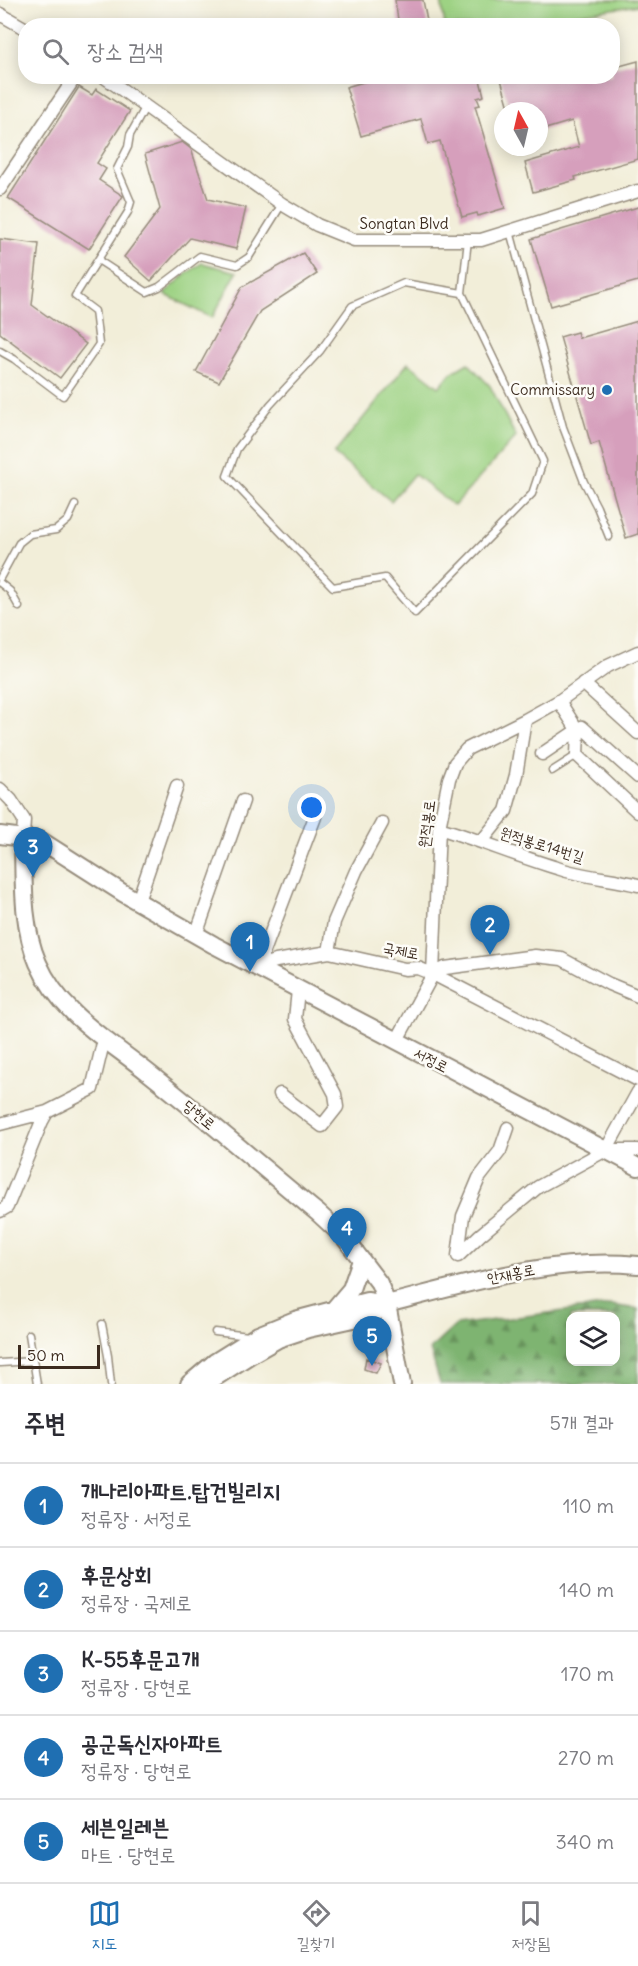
<!DOCTYPE html>
<html lang="ko">
<head>
<meta charset="utf-8">
<style>
	body { margin:0; font-family:Delius,"Poor Story",sans-serif; background:#f7f7f7; color:#2b2b33 }
	.controls { position:absolute; right:18px; bottom:18px; display:grid; overflow:hidden; border-radius:12px; box-shadow:0 3px 15px #0003 }
	.controls button { width:54px; height:54px; display:grid; place-items:center; padding:0; border:0; border-bottom:2px solid #e1e1e2; background:#fff; color:#2b2b33; font:30px sans-serif }
	.compass { position:absolute; left:494px; top:102px; width:54px; height:54px; border-radius:50%; background:#fff; box-shadow:0 3px 15px #0003; rotate:352deg }
	.scale { position:absolute; left:18px; bottom:15px; width:82px; box-sizing:border-box; padding-left:6px; border:3px solid #3b2a1e; border-top:0; font-size:16px; line-height:21px; white-space:nowrap; color:#3b2a1e; -webkit-text-stroke:4px #fdfcf7; paint-order:stroke }
	.you { position:absolute; left:312px; top:808px; width:21px; height:21px; margin:-15px; border:4px solid #fff; border-radius:50%; background:#1a73e8; box-shadow:0 0 0 9px #1a73e833 }
	.badge { display:grid; place-items:center; width:39px; height:39px; border-radius:50%; background:#1f6fb2; color:#fff; font-size:20px; font-weight:700 }
	.pin { position:absolute; translate:-50% -50px; filter:drop-shadow(0 2px 3px #0008) }
	.pin::after { content:''; position:absolute; top:32px; width:21px; height:18px; background:inherit; clip-path:polygon(0 0,100% 0,50% 100%) }
	.list { margin:0; padding:0; list-style:none }
	h2 { display:flex; justify-content:space-between; align-items:center; height:78px; margin:0; padding:0 24px; font-size:26px }
	h2 small { font-size:20px; font-weight:400; color:#7c7c81 }
	.list li { display:grid; grid-template-columns:39px 1fr auto; gap:18px; align-items:center; box-sizing:border-box; height:84px; padding:0 24px; border-top:2px solid #e1e1e2 }
	.list b { display:block; font-size:22px; white-space:nowrap }
	.list p { margin:0; font-size:20px; white-space:nowrap; color:#7c7c81 }
	.list em { font-size:20px; font-style:normal; color:#7c7c81 }
	.icon { flex:none; width:33px; height:33px; fill:none; stroke:currentColor; stroke-width:2; stroke-linecap:round; stroke-linejoin:round }
	.map { position:relative; flex:none; width:638px; height:1384px; overflow:hidden }
	.search { position:absolute; background:#fff; box-shadow:0 3px 15px #0003; left:18px; right:18px; top:18px; height:66px; display:flex; align-items:center; gap:15px; box-sizing:border-box; padding:0 21px; border-radius:24px; color:#7c7c81; font-size:22px }
	.sheet { height:498px; background:#fff }
	nav { display:flex; justify-content:space-around; align-items:center; box-sizing:border-box; height:84px; border-top:2px solid #e1e1e2; background:#fff; font-size:16px; color:#7c7c81 }
	nav a { display:grid; justify-items:center; gap:3px }
	nav .on { color:#1f6fb2 }
	.map>svg:first-child { display:block }
</style>
</head>
<body>
<div class="map">
<svg width="638" height="1384" viewBox="0 0 638 1384">
	<defs>
		<pattern id="forest-firs" width="22" height="20" patternUnits="userSpaceOnUse" patternTransform="scale(1.5)"><rect width="22" height="20" fill="#7eb471"/><path d="M5 1l3.5 6h-7zM16 11l3.5 6h-7z" fill="#68935c"/></pattern>
	</defs>
	<rect width="100%" height="100%" fill="#fdfcf7"/>
	<filter id="ink" filterUnits="userSpaceOnUse"><feTurbulence type="fractalNoise" baseFrequency=".0167" numOctaves="2"/><feDisplacementMap in="SourceGraphic" scale="12" xChannelSelector="R" yChannelSelector="G"/><feConvolveMatrix kernelMatrix="1 2 1 2 8 2 1 2 1" color-interpolation-filters="sRGB"/></filter>
	<filter id="wash" filterUnits="userSpaceOnUse"><feTurbulence type="fractalNoise" baseFrequency=".008" numOctaves="4" result="noise"/><feDisplacementMap in="SourceGraphic" scale="24" xChannelSelector="R" yChannelSelector="G"/><feGaussianBlur stdDeviation="1.35" result="paint"/><feColorMatrix in="noise" values="0 0 0 0 0 0 0 0 0 0 0 0 0 0 0 0 0 1.4 0 .05"/><feComposite in="paint" operator="in"/></filter>
	<g filter="url(#wash)">
		<rect width="100%" height="100%" fill="#f2eed9"/>
		<path fill="url(#forest-firs)" stroke="#5c6f48" stroke-width="1.5" fill-rule="evenodd" d="M610,1305l28,4v75h-198l-10,-35 26,-24zM570,1316h46v46h-46z"/>
		<path fill="#9dd283" stroke="#6c7e50" stroke-width="1.5" d="M441,0h197v5l-128,20 -65,1z
			M202,263l35,9 -25,46 -48,-24 22,-20z
			M408,363l31,24 12,-14 17,-10 22,23 26,51 -62,69 -40,-32 -23,27 -57,-47z"/>
		<g id="blocks">
			<path fill="#d69fbc" d="M395,0h28l5,26h-29z
				M638,61v98l-63,18 1,3 -43,12 -8,-29 54,-16 -7,-26 -33,10v-20h-29l-10,-35h112v-8z
				M384,76h5l2,5 16,-5h15l1,6 20,-6h36l5,20 -7,2 3,7 -5,1 30,102 -27,8 -1,-3 -15,4 -22,-76 -12,3 -7,-25 -60,17 -15,-49z
				M79,87l13,8 4,-6 34,22 -33,52 9,6 -7,11 24,16 -34,53 -81,-51z
				M182,142l9,7 17,50 38,9 -10,41 -46,-11 -39,43 -27,-24 36,-48 -15,-55z
				M638,207v74l-87,25 -20,-67z
				M0,239l39,5 -7,61 54,39 -26,34 -60,-45z
				M303,253l14,21 -57,37 -41,71 -23,-10 46,-85z
				M638,321v213l-12,4 -27,-96 -8,3 -31,-108 17,-5 2,6z
				M366,1358l15,5 -5,10 -12,-4z"/>
		</g>
	</g>
	<g filter="url(#ink)">
		<use href="#blocks" fill-opacity="0" stroke="#968c7c" stroke-width="1.5"/>
		<g fill="none" stroke-linecap="round" stroke-linejoin="round">
			<defs>
				<path id="service" d="M510,231l53,196 21,55 13,25 12,30
					M98,260l49,32 12,-5 41,-31 37,9 12,-8 33,-53
					M462,293l-58,-10 -52,23 -32,45 -50,54 -33,44 -10,27 106,111 52,-9 30,35 117,-119 11,-33 -81,-168 6,-53
					M0,351l14,8 49,37 36,-52 -4,-33 -20,-15 53,-84 3,-10 -14,-33 11,-22 2,-12 16,-29
					M0,578l19,-35 11,-9 26,-4 12,-10 7,-15
					M0,583l10,8 9,16
					M552,771l25,-16
					M102,1324l6,32 3,28
					M215,1332l34,4
					M29,1334l8,50
					M0,1363l33,-2"/>
				<path id="minor" d="M0,14l26,15
					M103,76l179,128 35,21 37,15h127l157,-49
					M0,189l76,-113
					M583,683l55,50
					M559,701l19,30 -1,24 61,57
					M542,754l40,-27 56,50
					M0,789l11,11 13,20 -1,17
					M439,828c40,12 78,28 118,40 26,9 54,10 81,17
					M482,841l24,-30 10,-36 9,-55
					M138,901l39,-115
					M196,935l47,-134
					M329,952l5,-30 22,-51 26,-48
					M258,967l18,-6 53,-9 76,17 13,-1 15,6 12,-6 90,-12 27,3 47,25 29,12
					M258,967l57,-150
					M433,974l205,106
					M396,1042l37,-68 6,-146 10,-49 6,-16 12,-14 58,-29 34,-19 49,-35 30,-14
					M280,1094l42,32 15,-19 -2,-13 -40,-75 3,-29
					M0,1124l47,-12
					M508,1128l-8,23 -21,27 -16,38 -5,40 22,-21 58,-48 68,-37h32
					M606,1150l32,-58
					M0,1211l7,-4 35,-86 5,-9 45,-23 12,-50"/>
				<path id="tertiary" d="M0,835l40,5 83,53 91,52 424,222
					M23,837c1,42 -2,87 15,126 22,51 70,77 112,111 57,45 112,93 168,139l26,24 35,46 8,21 15,80
					M334,1309l17,-20 10,-29
					M189,1384l26,-22 43,-27 37,-15 72,-19 20,3
					M205,1384l45,-29 28,-16 30,-10 64,-14 15,-11c83,-21 165,-47 251,-39"/>
			</defs>
			<use href="#service" stroke="#968c7c" stroke-width="9"/>
			<use href="#minor" stroke="#968c7c" stroke-width="15"/>
			<use href="#tertiary" stroke="#968c7c" stroke-width="20"/>
			<use href="#service" stroke="#fff" stroke-width="6"/>
			<use href="#minor" stroke="#fff" stroke-width="12"/>
			<use href="#tertiary" stroke="#fff" stroke-width="16"/>
		</g>
	</g>
	<circle fill="#1f6fb2" stroke="#fdfcf7" stroke-width="2" cx="607" cy="390" r="6"/>
	<g text-anchor="middle" stroke-width="5" stroke-linejoin="round" paint-order="stroke">
		<g font-size="15" fill="#3b2a1e" stroke="#fdfcf7">
			<text x="404" y="229">Songtan Blvd</text>
			<text transform="translate(427 824) rotate(-83)" y="5">원적봉로</text>
			<text transform="translate(542 845) rotate(17)" y="5">원적봉로14번길</text>
			<text transform="translate(401 951) rotate(10)" y="5">국제로</text>
			<text transform="translate(431 1060) rotate(27)" y="5">서정로</text>
			<text transform="translate(199 1115) rotate(40)" y="5">당현로</text>
			<text transform="translate(511 1274) rotate(-11)" y="5">안재홍로</text>
		</g>
		<g font-size="15" fill="#3b2a1e" stroke="#fdfcf7" text-anchor="end">
			<text x="595" y="395">Commissary</text>
		</g>
	</g>
</svg>
<div class="controls">
<button><svg class="icon" aria-label="layers" viewBox="0 0 24 24"><path d="M12 4l9 5-9 5-9-5zM3 14l9 5 9-5"/></svg></button>
</div>
<svg class="compass" viewBox="-18 -18 36 36"><path d="M0-13l5 13h-10z" fill="#e53935"/><path d="M0 13l5-13h-10z" fill="#7c7c81"/></svg>
<div class="scale">50 m</div>
<div class="you"></div>
<div class="pin badge" style="left:250px;top:972px">1</div>
<div class="pin badge" style="left:490px;top:955px">2</div>
<div class="pin badge" style="left:33px;top:877px">3</div>
<div class="pin badge" style="left:347px;top:1258px">4</div>
<div class="pin badge" style="left:372px;top:1366px">5</div>
<div class="search"><svg class="icon" aria-label="search" viewBox="0 0 24 24"><circle cx="10" cy="10" r="6"/><path d="M15 15l6 6"/></svg>장소 검색</div>
</div>
<section class="sheet">
<h2>주변<small>5개 결과</small></h2>
<ul class="list">
<li><span class="badge">1</span><div><b>개나리아파트.탑건빌리지</b><p>정류장 · 서정로</p></div><em>110 m</em></li>
<li><span class="badge">2</span><div><b>후문상회</b><p>정류장 · 국제로</p></div><em>140 m</em></li>
<li><span class="badge">3</span><div><b>K-55후문고개</b><p>정류장 · 당현로</p></div><em>170 m</em></li>
<li><span class="badge">4</span><div><b>공군독신자아파트</b><p>정류장 · 당현로</p></div><em>270 m</em></li>
<li><span class="badge">5</span><div><b>세븐일레븐</b><p>마트 · 당현로</p></div><em>340 m</em></li>
</ul>
</section>
<nav>
<a class="on"><svg class="icon" aria-label="map" viewBox="0 0 24 24"><path d="M3 6l6-2 6 2 6-2v14l-6 2-6-2-6 2zM9 4v14M15 6v14"/></svg>지도</a>
<a><svg class="icon" aria-label="directions" viewBox="0 0 24 24"><path d="M12 3l9 9-9 9-9-9zM9 14v-3h6M13 9l2 2-2 2"/></svg>길찾기</a>
<a><svg class="icon" aria-label="saved" viewBox="0 0 24 24"><path d="M7 4h10v16l-5-4-5 4z"/></svg>저장됨</a>
</nav>
</body>
</html>
